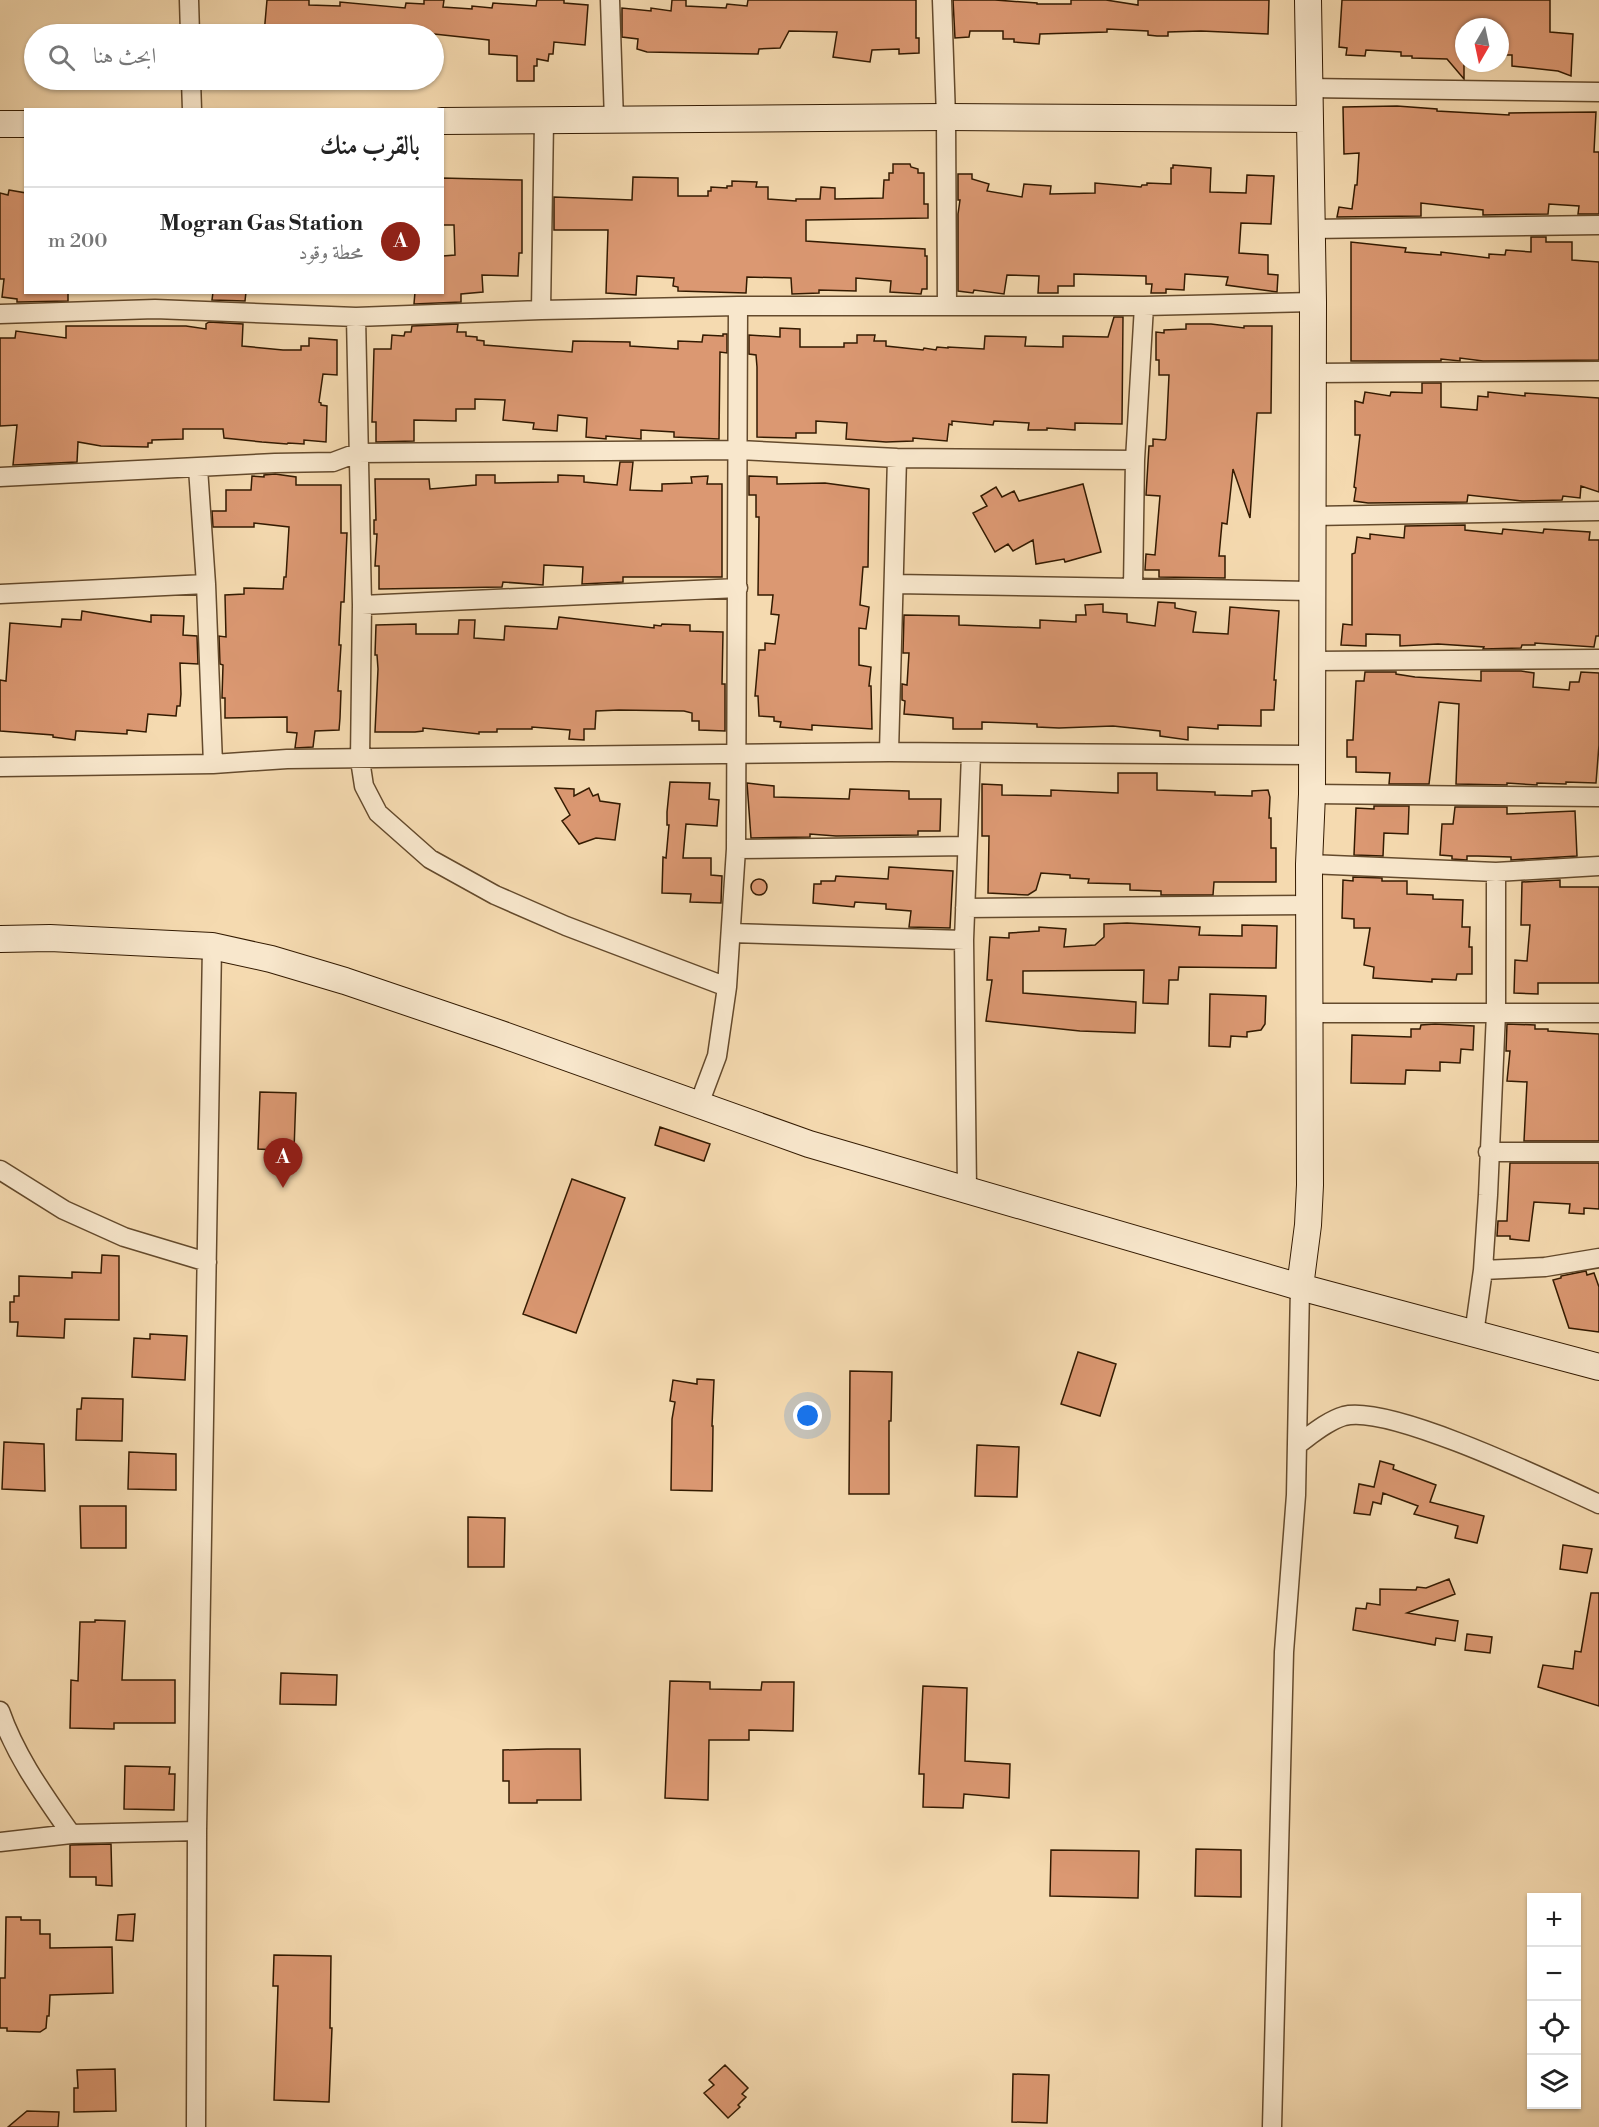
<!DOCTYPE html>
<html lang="ar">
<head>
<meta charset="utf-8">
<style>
	body { margin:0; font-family:"Libre Bodoni",Amiri,serif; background:#f6f6f6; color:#222; direction:rtl }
	.controls { position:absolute; right:18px; bottom:18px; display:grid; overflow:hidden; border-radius:0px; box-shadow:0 2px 4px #0004 }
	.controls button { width:54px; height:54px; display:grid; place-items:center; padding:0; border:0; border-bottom:2px solid #e0e0e0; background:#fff; color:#222; font:30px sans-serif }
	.compass { position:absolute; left:1455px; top:18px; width:54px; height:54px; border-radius:50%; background:#fff; box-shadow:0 2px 4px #0004; rotate:189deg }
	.you { position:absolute; left:808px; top:1416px; width:21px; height:21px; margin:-15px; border:4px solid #fff; border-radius:50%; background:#1a73e8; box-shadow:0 0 0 9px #1a73e833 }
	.badge { display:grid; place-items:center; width:39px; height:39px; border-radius:50%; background:#8f2418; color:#fff; font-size:20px; font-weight:700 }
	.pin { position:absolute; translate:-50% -50px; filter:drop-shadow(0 2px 3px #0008) }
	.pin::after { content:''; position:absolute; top:32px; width:21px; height:18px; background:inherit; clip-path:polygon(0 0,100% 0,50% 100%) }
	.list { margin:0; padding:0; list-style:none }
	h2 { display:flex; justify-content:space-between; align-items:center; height:78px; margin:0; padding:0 24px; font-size:26px }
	h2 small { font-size:20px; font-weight:400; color:#767676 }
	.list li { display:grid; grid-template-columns:39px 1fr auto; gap:18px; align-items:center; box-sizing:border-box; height:108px; padding:0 24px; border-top:2px solid #e0e0e0 }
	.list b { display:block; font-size:22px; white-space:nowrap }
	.list p { margin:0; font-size:20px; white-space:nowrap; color:#767676 }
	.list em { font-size:20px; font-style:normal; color:#767676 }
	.icon { flex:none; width:33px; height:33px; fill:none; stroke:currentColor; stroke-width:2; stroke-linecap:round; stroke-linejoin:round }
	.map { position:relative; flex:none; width:1599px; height:2127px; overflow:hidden; direction:ltr }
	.search { position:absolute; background:#fff; box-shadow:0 2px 4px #0004; left:24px; top:24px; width:420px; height:66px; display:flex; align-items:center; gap:15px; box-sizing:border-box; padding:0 21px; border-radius:33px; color:#767676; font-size:22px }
	.panel { position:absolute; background:#fff; box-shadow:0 2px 4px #0004; left:24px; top:108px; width:420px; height:186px; border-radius:0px; direction:rtl }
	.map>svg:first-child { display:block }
</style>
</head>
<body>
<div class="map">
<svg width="1599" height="2127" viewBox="0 0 1599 2127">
	<rect width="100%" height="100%" fill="#f5dab0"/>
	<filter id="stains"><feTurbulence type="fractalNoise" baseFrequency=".00333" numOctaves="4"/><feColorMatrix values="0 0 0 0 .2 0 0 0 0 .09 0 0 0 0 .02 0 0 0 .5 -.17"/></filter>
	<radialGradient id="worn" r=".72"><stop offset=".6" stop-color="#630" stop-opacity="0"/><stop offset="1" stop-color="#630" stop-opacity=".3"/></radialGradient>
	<path fill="#db9872" stroke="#331a00" stroke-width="1.5" d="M267,0h42v5l31,1v-4l65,6 1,-5 18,1v-4h20l-1,7 29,2v-3l20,2 1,-5 43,3 1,-6h27v3l24,2 -3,40 -31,-3 -1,12h-4l-1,7 -11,-2v7h-3v15h-17v-25l-28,-2v-14l-55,-6h-29v-5l-32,-3 -1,8h-108z
		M672,0h14v6l40,2 1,-4 20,2 1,-6h168v38h3v15l-20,1v-5l-27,1 -2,12 -37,-5 4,-25 -48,-1 -9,17 -21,1 -1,5 -111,-2 -10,-3 1,-10 -16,-2v-29l29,3v-3l20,3z
		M953,0h42l42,3v1h34v-4h35l32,5v-5h131l-1,34 -67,-3 -33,1v4h-11l-9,-1v-4l-41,-2v3l-67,2 -1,10 -25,-2v-3h-11v-8h-33l-1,6 -14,1z
		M1342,0h208v32l23,2 -2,42 -13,-5 -46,-5v-11h-12v-28h-36v52l-17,-20 -35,-1v-2h-11v-4l-35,-2 -1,6 -19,-1 1,-7 -8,-1z
		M1397,106l40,3v2l72,4v-2l87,-1 -2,40h5v62h-21l1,-8 -30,-2 -1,10 -65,1v-5l-62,-7v13l-84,1 2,-10 13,2 3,-24h2l2,-32 -15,1 -1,-47z
		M893,164h17l1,3 7,2v4h6v31h4v14l-122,2v21l119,8v7h2v33h-5l-1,5 -31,-2 1,-11 -35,-3v13l-37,-1v3l-27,1 -1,-16 -44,-1 -1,16 -68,-2v-4l-5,-1 1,-8 -37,-2 -1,19 -30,-2 2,-63h-54v-33l78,3 1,-23 45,1v18h30v-5h3v-4l16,1v-2h5v-5l25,1 -1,5h12v12l28,2v-2h24l1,-12 14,1v11l48,-1 1,-18h5v-7h4z
		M1173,165l38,3 -1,24 36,1 1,-18 27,1 -3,48 -30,-1 -2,30 29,2v19l10,1 -1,17 -51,-7 2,-8 -43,-3 -1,16 -18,-1v4h-15l1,-9h-6v-8l-72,-2v12h-16v7h-20l1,-17 -32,-1 -3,19 -30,-4 -1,3 -15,-2v-77l2,-14h-2v-26h14v5l17,5 -2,7 35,6 2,-13 27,2 -1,8 45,-1v-10l46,4 1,-2h5v-2l24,1v-16h2z
		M442,178l80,2v73h-3l-1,23 -36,-1 1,17 -22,2v8l-47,2 1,-12h27l1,-36 12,-1 -1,-30h-12z
		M9,190l17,3v99h42v9l-49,1h-2v-3l-15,-2 2,-18h-4v-86l8,2z
		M1531,237h15v5h26v18l27,2v98l-116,1 -23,-3v3l-19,-2v2h-90v-119l55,6 -1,4 36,3v-3l48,6v-4l16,1 1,-5 25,2z
		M213,292h33l-1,9 -33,-1z
		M1114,317h9l-1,107 -47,-1v7l-28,-2v2h-19l1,-7 -35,-2 -1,4 -41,-4v4l-3,-1 -2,17 -34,-3v3l-27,1 -40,-3 1,-16 -31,-2v12h-20v5l-39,-1v-70l-1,-12 -7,-1v-19l31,2v-9l20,1v18h44v-4h13v-8h18l-1,6h12v5l37,4 1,-2 12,2 1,-3 11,1v-1l36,2 1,-13 41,1 -1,9 38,1v-11l45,1z
		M209,322l34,2 -1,22 41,4h18v-4h8v-8l28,2v35l-14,-1 -4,28 2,1v2l6,1 -1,36 -22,-2v4l-16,-1 -1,1 -25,-2 -38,-4 -1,-9h-40v10l-31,1v3h-4v4l-47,-1 -23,-4 -1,20 -64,3 4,-40 -17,1v-88h15l1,-7 50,7v-12h120l20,3v-5z
		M458,324l-1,8h9v4l11,1v3l7,1v4l88,7 1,-11 57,1v4l48,3v-8l24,1 1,-7 20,1v-2h4v19l-7,-1 -1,87 -45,-2v-5l-33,-2v9l-35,-3v3l-20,-2 1,-19 -29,-3 -1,16 -24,-2 1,-6 -31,-3 2,-20 -30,-1v10h-19v12l-42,-1v21l-38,1v-20h-4l2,-73h17l1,-14 12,1 1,-4h6l1,-6z
		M1186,324h25l33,4v-2h28l-1,87h-14l-7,105 -17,-49 -6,55 -5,-1 -3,33h6v22l-66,-1v-7h-14l1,-16 9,1 5,-59 -14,-1 3,-49h4v-7l12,1 1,-2 3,-63h-10v-15h-3v-28l8,1v-3l22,-1z
		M1422,383h19v24l36,3 1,-14 10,1v-5l37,4v-3l74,5v94l-18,-6 -1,12 -17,-2 -1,4 -40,1 -54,-6 -1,7 -99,1 -14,-2 2,-13 -2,-1 6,-52h-5v-34l8,2 2,-11 25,4 1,-4 31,1z
		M620,462h13l-3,28 32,1v-7l30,-1 -1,-6 17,-1 -1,8h15v93h-99v5l-41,2 1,-17 -39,-2 -1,20 -40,-3 -1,5 -123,2v-23h-4l2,-32h-3v-14h2l-1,-41h54l1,10 46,-4v-10h19v8l63,-1v-7l26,1v6l33,3z
		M275,474l21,3v8h45v48h6l-3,69h-3l-2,43h2l-3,46h3l-1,27 -1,12 -24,1 -2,16 -18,1 2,-15 -10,-1v-15l-62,1v-20h-3l1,-33 -3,-1 -1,-28 7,1 -1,-42 19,-1v-6l39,1 1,-12h2l3,-50 -35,-4v4h-41l-1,-16h14v-21h25l1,-14 12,1v-2z
		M749,476l28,1v7l48,-1 44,6 -1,78h-5l-3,38 9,2 -3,22 -7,-1v37l12,2 -2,19h2l1,43 -60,-4v5l-32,-3 1,-5 -7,-1v-4l-15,-1 -1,-20h-3l4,-46h6v-7l10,1 4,-29 -8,-1 2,-19h-15l1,-78h-3v-22h-7z
		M1083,484l18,68 -36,10 -1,-3 -28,5 -3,-24 -20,11 -5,-7 -13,8 -22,-39 14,-7 -6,-10 15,-9 6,10 12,-6 5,10z
		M1465,525v5l37,4 1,-5 40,4 1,-4 46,3 -1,8h10v96h-3l-2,11 -59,-4v2h-13l-1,3 -38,1 1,-2 -46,-3 -38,2v-11l-34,-1v12l-25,-1 2,-21 9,1v-71l3,-1 2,-16 13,2v-5l34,4 1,-12z
		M1158,602l17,1v5l21,4 -3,20 35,2 2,-27 49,4 -5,69h2l-2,30h-13v16l-43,-1v4l-30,-2v13l-28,-4v-5l-47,-5 -54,2 -22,-1v-3l-55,-2v7h-29v-11l-49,-4 1,-13 -3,-1v-16l5,1 2,-32h-6l1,-38 55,1v9l81,3v-8l36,2v-7h10l-1,-10 18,-1v8l24,2v8l28,4z
		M82,611l69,11v-7l33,1 -1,19 14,1 1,28 -18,-1 1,31 -1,12h-3l-1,10 -28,-2 -2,18 -19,-2v4l-48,-3h-3l-1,9 -22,-3v-2l-53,-4v-51l6,1 4,-58 51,4 1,-8 19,1z
		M559,617l95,11v-3l7,1 1,-2 28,1v6l33,1 -1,52h3v47l-26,-1v-9h-7v-8l-8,-2 -65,-1 -23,1 -1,18h-11v11l-15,-1 1,-9 -38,-3v2h-35v3h-18v2l-56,-6v3l-8,1h-40l3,-63 -1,-14h-2l1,-30 40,-1v10h42l1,-14h16l-1,18 30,2 1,-14 52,3z
		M1481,671h40l13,2 -1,14 36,3 1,-8h9l2,-10 18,1v72l-3,38 -30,-1v2l-29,-1v2l-30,-2v2l-51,-1 3,-80 -20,-2 -10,82h-40l1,-11 -34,-1v-15h-9v-17h6l3,-59h8l1,-9h31v2l19,3 66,4z
		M1118,773h39v17l58,2v3l37,1v-5l16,-1 2,7 -1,21h2v30h5v34h-62l-1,13h-52v-4l-31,-1v-6l-42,-1 1,-4 -19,-1v-3l-29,-2 -5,17 -8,5 -40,-2 1,-57h-7v-52l20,1v10l49,1v-6l67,3z
		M670,782l40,1 -1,16 10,1 -2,26 -31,-2 -3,34h28v17l11,1 -1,27 -31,-1 1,-8 -29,-1 1,-36 3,1 3,-33h-2v-13z
		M747,783l27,3v11l75,2 1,-10 59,2v8h32l-1,32h-22v4l-82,1 -26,-2v3l-59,1z
		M555,788l19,1v7l15,-8 4,8 5,-2 2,7 20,3 -5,36 -19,-2 -17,6 -17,-23 8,-6z
		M1374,806h35l-1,28 -24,-1 -1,23 -29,-1 2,-47 18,1z
		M1455,807h52v7l68,-3 2,45 -66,4v-3l-33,-1h-11v4l-15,-1v-3l-12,-1 2,-31h11z
		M889,867l64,4 -3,57 -41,-1 2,-16 -25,-2v-5l-31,-2 -1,5 -41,-4 1,-19h7v-3h14l1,-5 52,3z
		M1353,877l29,1v3h25v13l26,1v4l30,1 -1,27h8l-1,20h3v27h-15l-1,6 -24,-1v3l-59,-4 1,-11 -10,-2 6,-37h-16v-9l-12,-1 1,-38 10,1z
		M751 887a8 8 0 1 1 16 0a8 8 0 1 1-16 0Z
		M1560,880v7h39v96h-61v11l-24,-1 1,-33 12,1 3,-36h-9l1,-43z
		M1127,923l73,4 -1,8 43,1v-11l35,1 -1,42 -97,-1 -1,13h-9l-1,24 -25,-1 1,-33 -121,1v22l113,9 -1,31 -55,-2 -94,-10 6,-41h-5l3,-43 19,1v-5l30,-2v-4l27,2 -2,18 31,-2 9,-8v-13z
		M1210,994l56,2 -1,28 -4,6 -14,2v5l-16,-1 -1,11 -21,-1z
		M1435,1024l39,2 -1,24 -12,-1 -1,14 -20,-1v9l-34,-1 -1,14 -54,-1 1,-48 59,2v-8h9l1,-4z
		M1507,1024l28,1v4h13v2l51,3v107h-75l3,-59 -20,-1 3,-30h-4z
		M260,1092l36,1 -2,58 -36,-2z
		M660,1127l50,17 -6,17 -49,-16z
		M1510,1163h89v46l-15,-1v6l-15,-1 1,-9 -36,-2 -5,39 -19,-2v-3h-13l1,-15h9z
		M572,1179l53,19 -49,135 -53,-19z
		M102,1255l17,1v64l-54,-1 -1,19 -47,-2 1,-14h-8v-20h4v-6h5v-20l53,2v-6l29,1z
		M1586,1271l1,4 7,-2 5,14v45l-30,-4 -16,-48 8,-2v-2z
		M150,1334l37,2 -2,44 -53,-3 2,-39 16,1z
		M1078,1352l38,12 -16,52 -39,-12z
		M850,1371l42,1 -1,49h-2v73h-40z
		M697,1379l17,1 -2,46h1l-1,65 -41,-1 1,-71 3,-17 -5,-1 3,-21 24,4z
		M82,1398l41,1 -1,42 -46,-1 1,-31h4z
		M4,1442l40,2 1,47 -43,-2z
		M977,1445l42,2 -2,50 -42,-1z
		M129,1452l47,2v36l-48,-1z
		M1380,1461l14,4 -1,4 43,16 -6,17 54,14 -7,27 -22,-5 3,-12 -44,-12 4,-8 -35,-13 -2,11 -8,-2 -3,13 -16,-2 5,-29 15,3z
		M80,1506h46v42h-45z
		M468,1517l37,1 -1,49h-36z
		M1563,1545l29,4 -5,24 -27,-4z
		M1449,1579l6,15 -48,19 51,8 -3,20 -19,-3 -1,7 -82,-15 3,-22 10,1 1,-6 13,2v-16l36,1 1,-3 9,1z
		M1591,1593h8v113l-61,-19 5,-22 30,4 2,-18 6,1z
		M95,1620l30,1 -3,59h53v43h-61v6l-44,-1 1,-48 7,1 2,-59h15z
		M1467,1634l25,3 -2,16 -25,-3z
		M281,1673l56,2 -1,30 -56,-1z
		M670,1681l40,1v7l51,1 1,-8h32l-1,49 -44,-1v10h-40l-1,60 -43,-2z
		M923,1686l44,2 -2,73 45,3 -1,34 -45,-4 -1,14 -40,-1 1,-33h-5z
		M547,1749h33l1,51h-44v3h-28v-22h-6v-31z
		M125,1766l45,1 -1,7h6l-1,36 -50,-1z
		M111,1844l1,42 -16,-1v-8h-26v-32z
		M1196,1849l45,1v47l-46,-1z
		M1051,1850l88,1 -1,47 -88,-2z
		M135,1914l-2,27 -17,-1 2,-25z
		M6,1917h15v3h19v14h10v14l62,-1 1,46 -63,2 -1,21h-2l-1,12 -6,4 -33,-1v-3h-7v-50h5z
		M274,1955l57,1 -1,72h2l-3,74 -55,-2 4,-114h-5z
		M725,2065l23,23 -6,6 4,3 -8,8 2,2 -12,11 -24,-25 10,-8 -5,-5z
		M115,2069l1,42 -42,1v-24h4l-1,-18z
		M1013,2074l36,1 -2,48 -35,-1z
		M27,2111l32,1 -1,15h-50z"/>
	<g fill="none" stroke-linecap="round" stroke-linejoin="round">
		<defs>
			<path id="street" d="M189,0l1,34
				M610,0l4,121
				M942,0l4,117 1,189
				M191,80l1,30
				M1308,88l291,4
				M1311,229l288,-4
				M541,310l3,-189
				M0,314l155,-5 201,8 185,-7 197,-4h406l169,-4
				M356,317l6,288 -2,155 4,26 14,27 52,46 65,36 71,31 161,61
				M1312,373l287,-2
				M198,468l8,116 7,180
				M0,477l275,-14 58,-1 24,-9 382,-3 158,8 238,2
				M1312,516l287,-5
				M895,584l416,7
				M1133,588l2,-128 9,-154
				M0,594l206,-10
				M362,605l376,-17
				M1312,661l287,-2
				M889,752l8,-294
				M0,767l213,-3 74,-5 602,-7 423,3
				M1312,794l287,3
				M736,849l231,-3
				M1309,864l187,8 103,-6
				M965,908l346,-3
				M732,933l232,7
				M1309,1013h290
				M699,1104l18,-48 10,-69 9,-138 2,-543
				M1488,1152h111
				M0,1170l64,40 60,27 83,25
				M967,1189l-3,-249 7,-186
				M1483,1270l62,-3 54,-9
				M1474,1334l9,-64 5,-75 8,-182v-141
				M1297,1445c14,-10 30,-24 47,-29 46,-12 207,66 255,88
				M0,1711c16,46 44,84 71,123
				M0,1842l71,-8 126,-3
				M196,2127l1,-296 15,-885
				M1272,2127l12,-475 12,-157 4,-208"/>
			<path id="secondary" d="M442,121l504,-4 363,2
				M0,124h26
				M0,939l50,-1 162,8 59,13 74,22 156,53 308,110 491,143 299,80
				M1300,1287l8,-62 2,-40 -1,-321 3,-70 1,-492 -5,-302"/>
		</defs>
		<use href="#street" stroke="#644a2c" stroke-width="21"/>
		<use href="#secondary" stroke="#331a00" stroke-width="28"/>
		<use href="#street" stroke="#f8e7cc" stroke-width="18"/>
		<use href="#secondary" stroke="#f8e7cc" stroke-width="26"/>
	</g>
	<rect width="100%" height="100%" filter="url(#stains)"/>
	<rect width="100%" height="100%" fill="url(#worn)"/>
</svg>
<div class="controls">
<button>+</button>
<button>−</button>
<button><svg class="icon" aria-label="locate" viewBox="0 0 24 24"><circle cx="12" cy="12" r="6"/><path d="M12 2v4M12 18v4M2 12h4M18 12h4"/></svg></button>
<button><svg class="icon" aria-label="layers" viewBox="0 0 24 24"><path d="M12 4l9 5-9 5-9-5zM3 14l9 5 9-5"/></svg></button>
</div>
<svg class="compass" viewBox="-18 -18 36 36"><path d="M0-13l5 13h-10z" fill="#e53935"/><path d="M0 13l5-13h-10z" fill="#767676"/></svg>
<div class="you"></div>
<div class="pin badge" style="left:283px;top:1188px">A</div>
<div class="search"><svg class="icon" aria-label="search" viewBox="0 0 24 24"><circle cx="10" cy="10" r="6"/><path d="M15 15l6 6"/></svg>ابحث هنا</div>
<section class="panel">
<h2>بالقرب منك<small></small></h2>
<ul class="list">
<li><span class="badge">A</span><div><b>Mogran Gas Station</b><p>محطة وقود</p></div><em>200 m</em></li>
</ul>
</section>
</div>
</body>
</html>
